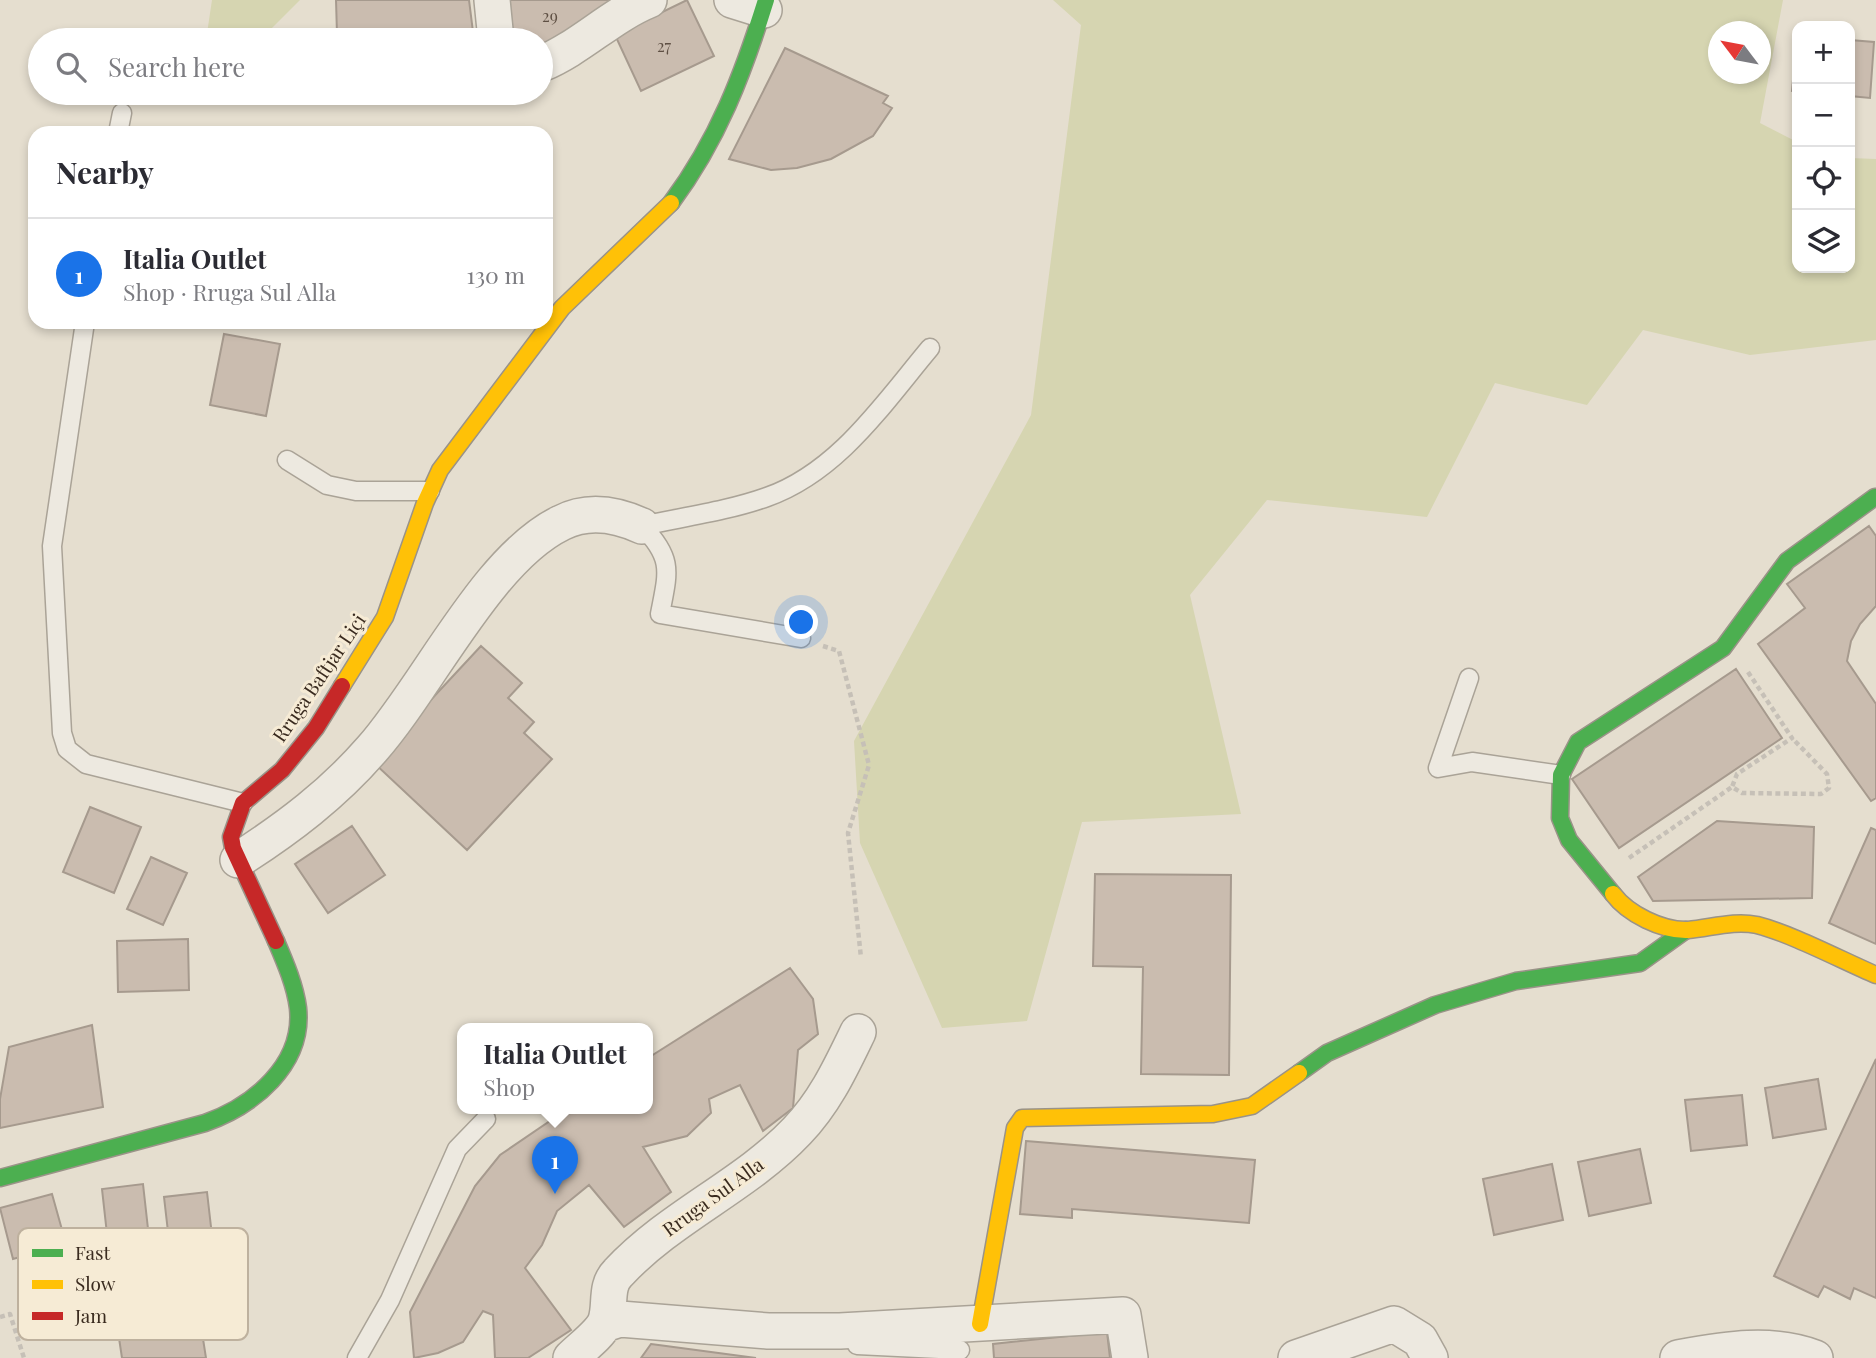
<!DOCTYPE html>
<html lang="en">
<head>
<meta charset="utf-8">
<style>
	body { margin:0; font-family:"Playfair Display",serif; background:#f2f2f3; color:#2b2b33 }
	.controls { position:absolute; right:21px; top:21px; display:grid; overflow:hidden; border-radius:14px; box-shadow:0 4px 10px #0003 }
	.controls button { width:63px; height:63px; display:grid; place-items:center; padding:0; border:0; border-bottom:2px solid #e1e1e2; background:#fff; color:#2b2b33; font:35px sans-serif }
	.compass { position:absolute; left:1708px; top:21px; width:63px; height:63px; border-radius:50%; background:#fff; box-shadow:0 4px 10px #0003; rotate:302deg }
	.you { position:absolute; left:802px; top:623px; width:24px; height:24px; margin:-18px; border:5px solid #fff; border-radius:50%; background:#1a73e8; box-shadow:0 0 0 10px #1a73e833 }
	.badge { display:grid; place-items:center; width:46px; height:46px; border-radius:50%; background:#1a73e8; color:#fff; font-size:23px; font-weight:700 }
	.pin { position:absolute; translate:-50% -58px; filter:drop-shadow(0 2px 4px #0008) }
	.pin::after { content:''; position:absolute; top:37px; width:24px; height:21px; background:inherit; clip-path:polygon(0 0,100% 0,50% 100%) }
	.popup { position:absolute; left:457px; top:1023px; width:196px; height:91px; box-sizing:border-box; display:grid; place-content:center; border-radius:14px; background:#fff; filter:drop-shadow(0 2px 5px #0005); font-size:23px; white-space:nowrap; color:#7c7c81 }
	.popup b { font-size:26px; color:#2b2b33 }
	.popup::after { content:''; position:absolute; left:50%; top:100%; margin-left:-14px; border:14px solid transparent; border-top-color:#fff }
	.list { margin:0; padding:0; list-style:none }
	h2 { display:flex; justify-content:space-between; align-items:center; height:91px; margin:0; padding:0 28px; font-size:30px }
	h2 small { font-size:23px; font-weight:400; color:#7c7c81 }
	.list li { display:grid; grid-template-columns:46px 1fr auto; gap:21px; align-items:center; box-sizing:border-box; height:112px; padding:0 28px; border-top:2px solid #e1e1e2 }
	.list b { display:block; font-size:26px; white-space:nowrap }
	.list p { margin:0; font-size:23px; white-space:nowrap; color:#7c7c81 }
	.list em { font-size:23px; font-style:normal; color:#7c7c81 }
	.icon { flex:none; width:38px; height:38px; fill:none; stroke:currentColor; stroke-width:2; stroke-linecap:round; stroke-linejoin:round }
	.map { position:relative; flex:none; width:1876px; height:1358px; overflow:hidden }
	.search { position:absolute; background:#fff; box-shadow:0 4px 10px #0003; left:28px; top:28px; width:525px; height:77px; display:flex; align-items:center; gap:18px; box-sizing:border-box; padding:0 24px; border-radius:38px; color:#7c7c81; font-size:26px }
	.panel { position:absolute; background:#fff; box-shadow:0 4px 10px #0003; left:28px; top:126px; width:525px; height:203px; border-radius:21px }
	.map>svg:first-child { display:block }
</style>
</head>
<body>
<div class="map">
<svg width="1876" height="1358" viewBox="0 0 1876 1358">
	<rect width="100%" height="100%" fill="#e5decf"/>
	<path fill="#d6d5b1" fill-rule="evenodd" d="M212,0h88l-40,40h-54z
		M1053,0h730l-23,123 37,19v126h53v-110l26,1v181l-126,15 -107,-25 -56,75 -92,-22 -68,134 -160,-17 -77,95 51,219 -159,8 -55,199 -85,7 -82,-185 -6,-102 177,-326 50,-390zM1718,32h42v42h-42z"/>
	<path fill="#cabcaf" stroke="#a69a8e" stroke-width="2" d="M336,0h133l5,40 -137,-6z
		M504,0h112l-46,33 -29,13v-6h-32z
		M687,0l27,56 -73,35 -26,-56z
		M1797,35v57l-5,-1z
		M1850,40l24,2 -4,56 -20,-2z
		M785,48l103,48 -5,7 9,5 -19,28 -42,23 -34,9 -26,2 -42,-11z
		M224,334l56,10 -14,72 -56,-11z
		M1869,526l7,10v70l-16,18 -9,17 -4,20 29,43v94l-5,3 -113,-157 47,-36 -18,-24z
		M481,646l41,37 -14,15 26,24 -10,11 28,26 -85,91 -94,-88z
		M1736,669l46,69 -163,110 -47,-69z
		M90,807l51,20 -27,66 -51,-21z
		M1717,821l97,6 -2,71 -159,3 -15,-24z
		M352,826l33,49 -57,38 -33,-49z
		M1871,828l5,2v114l-47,-21z
		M151,857l36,16 -24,52 -36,-16z
		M1095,874l136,1 -2,200 -88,-1 2,-107 -50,-1z
		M188,939l1,51 -71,2 -1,-51z
		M790,968l23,31 5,35 -20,16 -5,58 -30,23 -23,-46 -31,14 2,14 -24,23 -44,11 28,45 -47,35 -35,-42 -32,26 -15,34 -17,23 46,62 -43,28h-33l-2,-43 -10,-4 -20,31 -25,11 -24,5 -4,-46 65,-126 25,-31 69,-47h79v-50z
		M92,1025l11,82 -103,21v-29l9,-52z
		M1876,1059v239l-22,-10 -4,11 -26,-13 -6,11 -44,-21z
		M1818,1079l8,50 -53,9 -8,-50z
		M1742,1095l5,50 -56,6 -6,-51z
		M1026,1141l229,19 -6,63 -177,-14v9l-52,-4z
		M1640,1149l11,54 -62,13 -11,-54z
		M1552,1164l11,56 -69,15 -11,-56z
		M143,1184l8,72 -41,5 -8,-72z
		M207,1192l7,61 -43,5 -7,-61z
		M52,1194l14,50 -53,15 -13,-51z
		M201,1326l5,32h-84l-3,-20z
		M1107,1332l3,26h-116l-1,-14z
		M651,1344l105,14h-115z"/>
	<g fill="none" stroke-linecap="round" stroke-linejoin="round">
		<defs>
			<path id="lane" d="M118,133l4,-20
				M85,322l-33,224 10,187 5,16 19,15 157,39
				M287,460l40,25 29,6h74
				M642,526c41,-9 86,-15 125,-29 71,-25 116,-93 163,-149
				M642,526c32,33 26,46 18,88l141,24
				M1469,678l-31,90 34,-6 89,13
				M857,1345l103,5
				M357,1358l33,-58 67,-151 29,-30"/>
			<path id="street" d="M492,0l4,40
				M732,0l32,10
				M541,64c39,-16 69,-48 108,-64
				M238,860c50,-32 95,-66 134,-111 56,-63 115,-190 189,-226 27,-14 55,-9 81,3
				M605,1324l15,-5 148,12h72l283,-16 7,43
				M571,1358c10,-10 28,-23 34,-35 7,-16 -1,-36 13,-50 53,-57 127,-87 179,-142 28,-29 44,-64 61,-99
				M1296,1358l98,-34 26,16 10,18
				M1678,1358c45,-8 93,-17 137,0"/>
			<path id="fast" d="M671,203c47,-63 72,-129 95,-203
				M1613,894l-44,-54 -9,-22 1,-43 17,-33 145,-94 64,-87 88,-64
				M1299,1073l28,-20 108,-48 81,-24 124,-18 46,-33
				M0,1178l205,-55c48,-17 99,-58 93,-115 -3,-23 -13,-46 -22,-67"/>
			<path id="slow" d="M342,686l43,-69 40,-114 15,-33 122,-162 109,-105
				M1613,894c15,20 49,37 75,36 23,-2 46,-10 69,-5 35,9 84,35 119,50
				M980,1324l35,-196 7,-10 191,-4 39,-8 47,-33"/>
			<path id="jam" d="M276,941l-43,-93 -2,-11 12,-34 39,-33 34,-42 26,-42"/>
		</defs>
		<use href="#lane" stroke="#aaa397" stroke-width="21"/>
		<use href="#street" stroke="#aaa397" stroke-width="38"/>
		<use href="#fast" stroke="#9a9388" stroke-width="19"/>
		<use href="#slow" stroke="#9a9388" stroke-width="19"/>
		<use href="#jam" stroke="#9a9388" stroke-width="19"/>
		<path stroke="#c6c0b7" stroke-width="4.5" stroke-dasharray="5 3.5" stroke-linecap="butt" d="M823,646l16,5 30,114 -21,68 13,125
			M1748,672l44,66 -55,36 -5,13 10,6 79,1 8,-6 -2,-14 -35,-36
			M1629,858l103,-71
			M0,1317l10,-3 14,44"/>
		<use href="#lane" stroke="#ede9e0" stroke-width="18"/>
		<use href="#street" stroke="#ede9e0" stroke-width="35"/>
		<use href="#fast" stroke="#4caf50" stroke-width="16"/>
		<use href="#slow" stroke="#ffc107" stroke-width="16"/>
		<use href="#jam" stroke="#c62828" stroke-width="16"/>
	</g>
	<g text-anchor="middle" stroke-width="6" stroke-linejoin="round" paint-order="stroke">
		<g font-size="16" fill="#5e4f43">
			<text x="550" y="22">29</text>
			<text x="664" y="52">27</text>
		</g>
		<g font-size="19" fill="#3a2b1f" stroke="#f6ebd5">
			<text transform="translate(319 678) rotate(-56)" y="7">Rruga Baftjar Liçi</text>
			<text transform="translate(713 1197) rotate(-36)" y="7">Rruga Sul Alla</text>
		</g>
	</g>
	<rect x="18" y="1228" width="230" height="112" rx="10" fill="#f6ebd5" stroke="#beb19e" stroke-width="2"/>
	<rect x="32" y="1249" width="31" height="8" fill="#4caf50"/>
	<rect x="32" y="1280" width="31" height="9" fill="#ffc107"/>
	<rect x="32" y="1312" width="31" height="8" fill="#c62828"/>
	<g font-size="19" fill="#3a2b1f">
		<text x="75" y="1260">Fast</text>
		<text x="75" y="1291">Slow</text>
		<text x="75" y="1323">Jam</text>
	</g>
</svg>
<div class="controls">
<button>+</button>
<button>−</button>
<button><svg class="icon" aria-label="locate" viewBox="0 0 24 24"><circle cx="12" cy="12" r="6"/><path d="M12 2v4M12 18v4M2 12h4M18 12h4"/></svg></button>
<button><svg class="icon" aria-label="layers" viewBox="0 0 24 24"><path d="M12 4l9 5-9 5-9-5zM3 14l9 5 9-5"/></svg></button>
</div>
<svg class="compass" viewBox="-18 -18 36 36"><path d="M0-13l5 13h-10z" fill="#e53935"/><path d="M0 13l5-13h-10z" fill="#7c7c81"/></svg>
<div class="you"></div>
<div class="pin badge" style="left:555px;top:1194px">1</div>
<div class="popup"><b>Italia Outlet</b>Shop</div>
<div class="search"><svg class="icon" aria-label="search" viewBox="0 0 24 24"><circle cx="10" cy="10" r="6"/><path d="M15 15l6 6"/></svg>Search here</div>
<section class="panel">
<h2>Nearby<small></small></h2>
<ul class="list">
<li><span class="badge">1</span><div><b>Italia Outlet</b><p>Shop · Rruga Sul Alla</p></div><em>130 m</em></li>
</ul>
</section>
</div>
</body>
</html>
